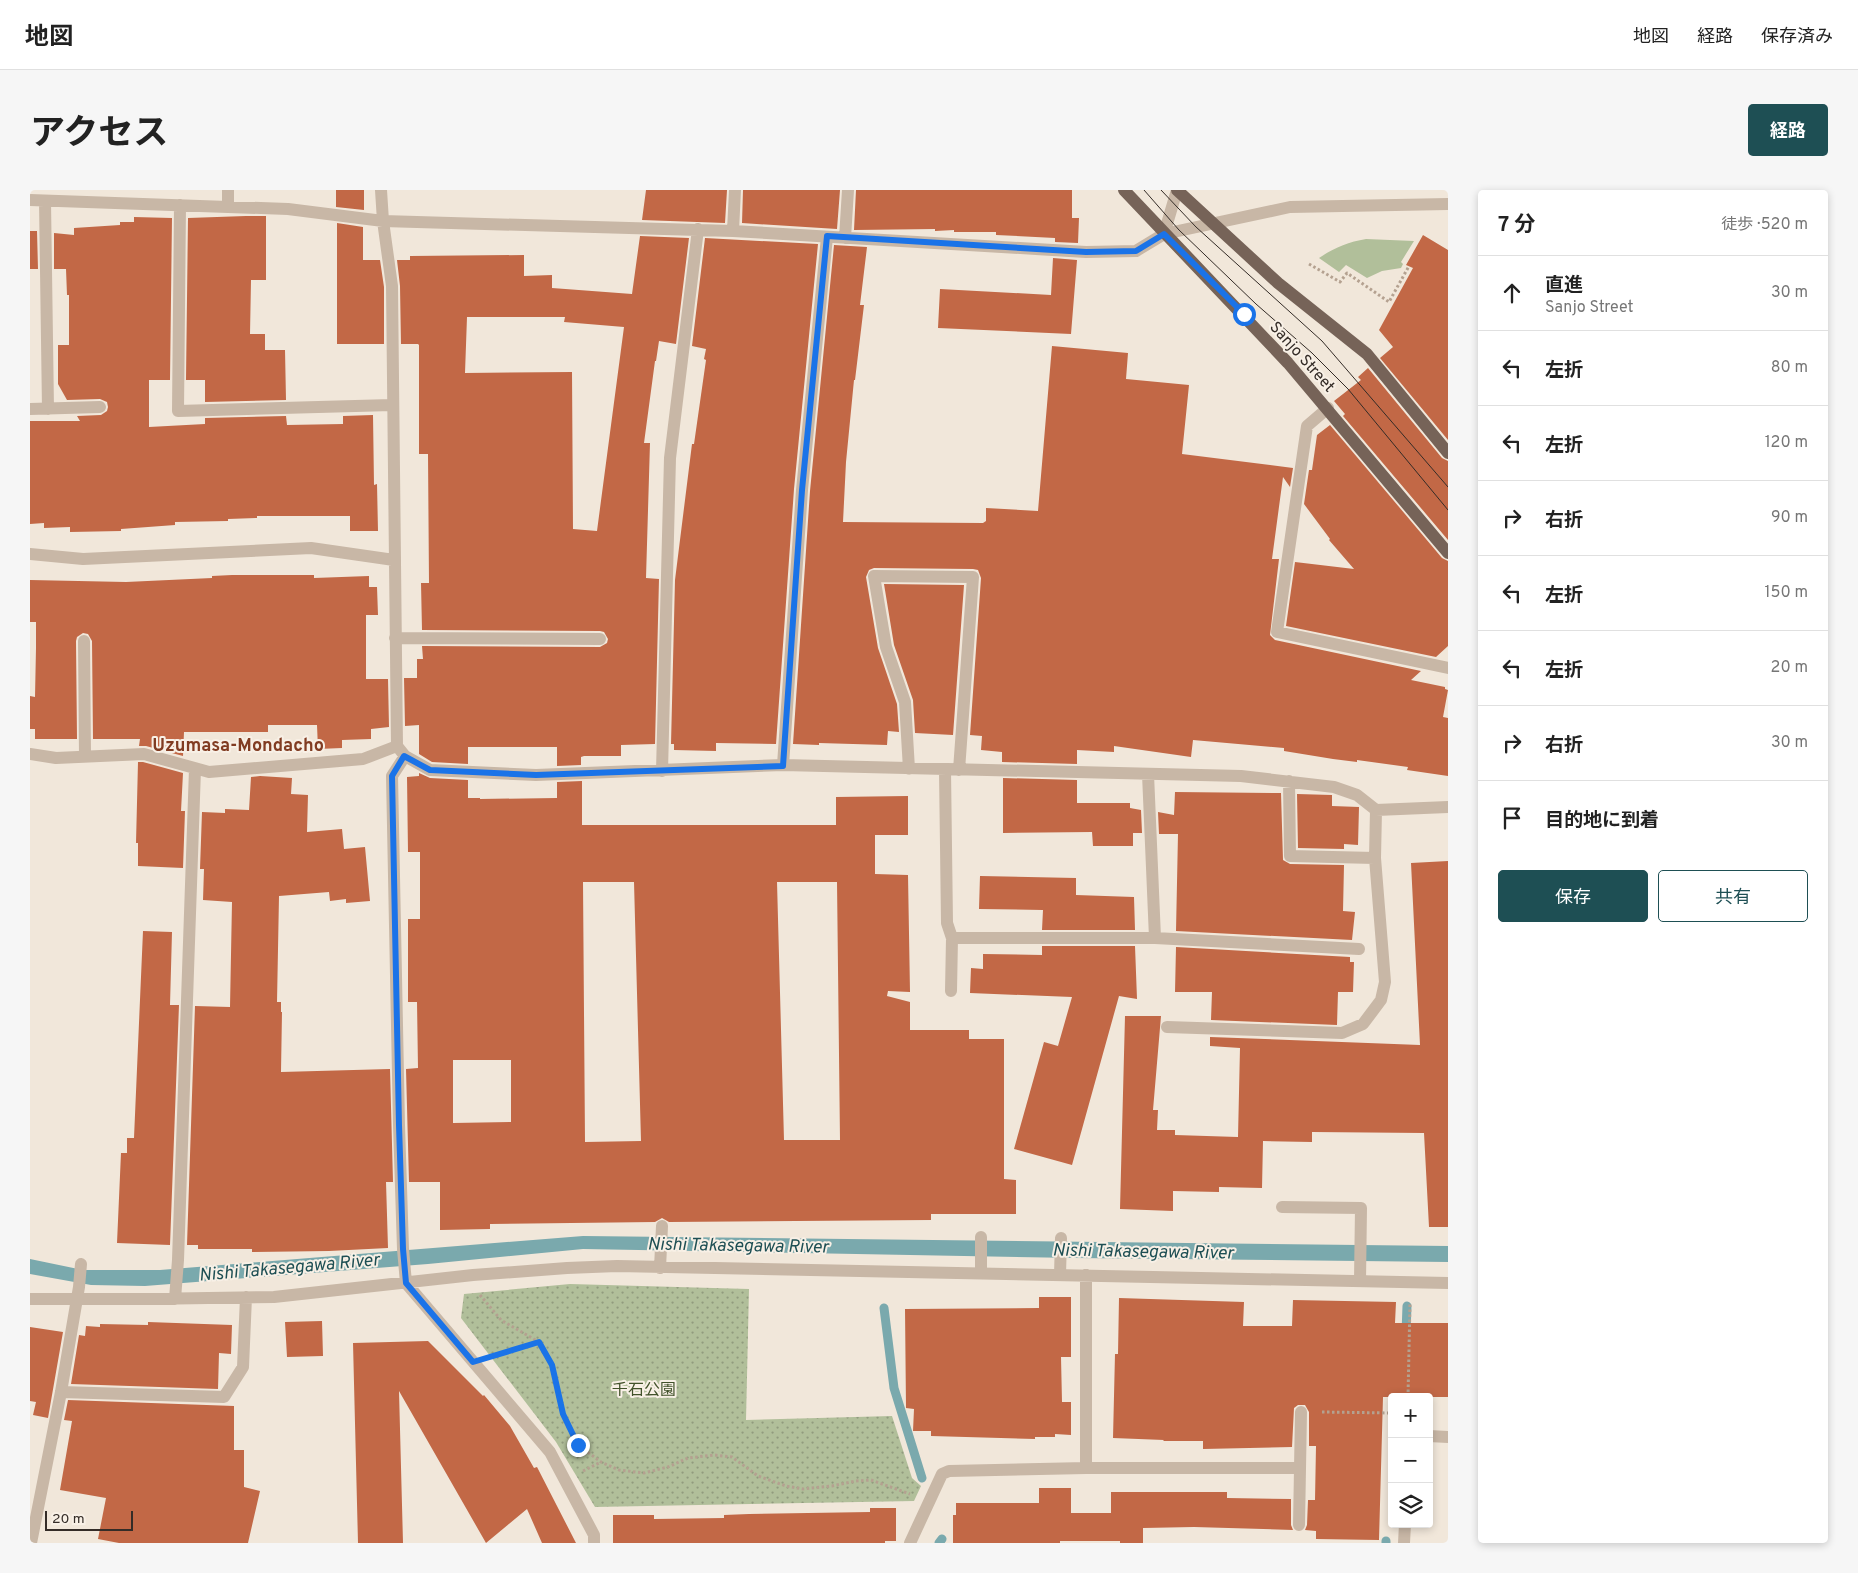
<!DOCTYPE html>
<html lang="ja">
<head>
<meta charset="utf-8">
<style>
	body { margin:0; font-family:Overpass,"Noto Sans JP",sans-serif; background:#f6f6f6; color:#222 }
	.controls { position:absolute; right:15px; bottom:15px; display:grid; overflow:hidden; border-radius:5px; box-shadow:0 2px 8px #0003 }
	.controls button { width:45px; height:45px; display:grid; place-items:center; padding:0; border:0; border-bottom:1px solid #e0e0e0; background:#fff; color:#222; font:25px sans-serif }
	.scale { position:absolute; left:15px; bottom:12px; width:88px; box-sizing:border-box; padding-left:5px; border:2px solid #342c27; border-top:0; font-size:14px; line-height:18px; white-space:nowrap; color:#342c27; -webkit-text-stroke:4px #f8f0e6; paint-order:stroke }
	.stop { position:absolute; width:15px; height:15px; margin:-11px; border:4px solid #1a73e8; border-radius:50%; background:#fff }
	.stop.end { background:#1a73e8; border-color:#fff; box-shadow:0 1px 5px #0008 }
	.list { margin:0; padding:0; list-style:none }
	h2 { display:flex; justify-content:space-between; align-items:center; height:65px; margin:0; padding:0 20px; font-size:21px }
	h2 small { font-size:16px; font-weight:400; color:#767676 }
	.list li { display:grid; grid-template-columns:32px 1fr auto; gap:15px; align-items:center; box-sizing:border-box; height:75px; padding:0 20px; border-top:1px solid #e0e0e0 }
	.list b { display:block; font-size:19px; white-space:nowrap }
	.list p { margin:0; font-size:16px; white-space:nowrap; color:#767676 }
	.list em { font-size:16px; font-style:normal; color:#767676 }
	.actions { display:flex; gap:10px; padding:15px 20px }
	.actions a { flex:1; padding:11px 0; border:1px solid #1e4f54; border-radius:5px; text-align:center; font-size:18px; color:#1e4f54 }
	.actions .main { background:#1e4f54; color:#fff }
	.icon { flex:none; width:28px; height:28px; fill:none; stroke:currentColor; stroke-width:2; stroke-linecap:round; stroke-linejoin:round }
	.map { position:relative; flex:none; width:1418px; height:1353px; overflow:hidden; border-radius:5px }
	header { display:flex; align-items:center; gap:30px; box-sizing:border-box; height:70px; padding:0 25px; background:#fff; border-bottom:1px solid #e0e0e0 }
	header strong { font-size:24px }
	nav { display:flex; gap:28px; margin-inline-start:auto; font-size:18px }
	.intro { display:flex; align-items:center; justify-content:space-between; box-sizing:border-box; height:120px; padding:0 30px }
	h1 { margin:0; font-size:35px }
	.button { padding:12px 22px; border-radius:5px; background:#1e4f54; color:#fff; font-size:18px; font-weight:700 }
	main { display:flex; gap:30px; padding:0 30px }
	aside { flex:1; background:#fff; border-radius:5px; box-shadow:0 2px 8px #0003 }
	.map>svg:first-child { display:block }
</style>
</head>
<body>
<header>
<strong>地図</strong>
<nav><a>地図</a><a>経路</a><a>保存済み</a></nav>
</header>
<div class="intro"><h1>アクセス</h1><a class="button">経路</a></div>
<main>
<div class="map">
<svg width="1418" height="1353" viewBox="0 0 1418 1353">
	<defs>
		<pattern id="park-dots" width="8" height="8" patternUnits="userSpaceOnUse" patternTransform="scale(1.25)"><rect width="8" height="8" fill="#b1bf9a"/><path d="M2 2h.1M6 6h.1" fill="none" stroke="#919b7e" stroke-width="1.8" stroke-linecap="round"/></pattern>
	</defs>
	<rect width="100%" height="100%" fill="#f1e7da"/>
	<path fill="url(#park-dots)" d="M540,1094l179,5 -3,131 146,-4 20,62 9,8 -7,15 -319,6 -39,-65 -95,-124 3,-24z"/>
	<path fill="#b1bf9a" d="M1336,49l48,2 -13,21 2,2 -2,4 -19,3 -15,7 -21,-13 -7,7 -20,-14c15,-10 29,-16 47,-19z"/>
	<path fill="#7aa9ad" d="M553,1046l865,10v16l-373,-4 -492,-9 -155,15 -283,22 -54,-1 -61,-11v-15l53,11h77z"/>
	<g fill="none" stroke-linecap="round" stroke-linejoin="round">
		<path stroke="#7aa9ad" stroke-width="9" d="M854,1118l10,80 28,90
			M1376,1143l1,-27
			M1356,1351v2
			M909,1353l3,-4"/>
	</g>
	<path fill="#c26846" fill-rule="evenodd" d="M306,0h28v20l-28,-3z
		M616,0h81l-2,33 -83,-3z
		M713,0h97l-3,39 -95,-6z
		M826,0h216v28h7l-1,25 -23,-1v-4l-59,-3v-3h-42v-2l-19,1v-2l-81,1z
		M216,26h20v64h-15l-1,54h15v16h20l1,50 -81,2v-22h-19l2,-162z
		M104,27l38,1 -2,162h-21v47l56,-3v-6l81,-2 1,9 56,-1v-8l30,-1 1,70 3,-1 1,47h-28v-15h-93v2l-29,1v2l-53,1v3l-54,4v2l-51,1v-5l-26,1v-5l-14,1v-103h50l-3,-5 24,-1 6,-4 1,-4 -1,-5 -7,-3 -33,1 -9,-16v-39h11v-50h-2l-1,-26h-12v-36l20,2v-7l46,-3v-3h14z
		M307,33l26,4v33h17l4,27v57h-47z
		M0,41h7l1,38h-8z
		M1393,45l25,15v190l-68,-82 13,-11 -14,-17 34,-62 -7,-3z
		M610,46l49,2 -13,106 -17,-3 -3,20h-1l-11,82h6l-4,135 13,1 -4,165 -34,1v11h-37l-3,1v8l-24,1v-19h-89v17l-36,-2 -13,-8v-29l-14,1 -1,-48h13v-19h6l-1,-13 178,1 7,-4 1,-4 -4,-7 -4,-1 -178,-1 -1,-47h8l-1,-129h-9v-109l-1,-1h-17l-1,-58 -3,-26h13v-4l114,-1v21l28,-1v13l80,6zM437,127h98l-1,5 60,5 -27,204 -24,-2 -1,-157 -107,1z
		M675,48l113,6 -24,245 -18,255 -60,-1v8l-42,-1v-6h-3l4,-164 17,-136h2l12,-84 -2,-1 2,-10 -14,-3z
		M804,55l33,2 -7,58h4l-9,75h-1l-8,82 -3,60 140,1 3,-2v-13l52,3 14,-165 76,7 -2,26 63,6 -7,69 111,14 -3,19 -7,-10 -11,82h7l-9,76 5,5 146,31 -10,9 34,7v2l3,1 -5,27 5,1v58l-41,-6 1,-3 -51,-7v2l-24,-3 -49,-8v-3l-91,-8 -2,17 -77,-11v6l-37,-2v14l-75,-2v-10l-21,-2 1,-14 -12,-1 11,-157 -3,-8 -5,-1 -99,-1 -5,2 -3,7 12,71 19,56 2,28 -11,-1 -1,14 -68,-2v2l-26,-1 17,-253z
		M1023,68l24,2 -6,74 -133,-6 2,-39 111,6z
		M1338,178l74,90 6,3v79l-105,-124 2,-2 -11,-13 27,-21 -3,-3z
		M1300,235l112,133 6,3v85l-12,11 -150,-31 9,-64 59,7 -25,-29 1,-1 -26,-35 5,-34h3l5,-35z
		M202,385h82v3l55,-2v11h8l1,28h-12v64h22l1,48 -18,2v10l-29,1v8l-24,1 -1,-24h-49v7h-84l-1,24 -37,-10h-7l1,-7h-47l-1,-98 -4,-7 -5,-1 -6,4 -1,4 1,98h-42v-10h-5v-33l5,1 1,-49v-26h-6v-42l96,2 86,-4v-2z
		M854,394l80,1 -11,150 -38,-2 -2,-33 -19,-55z
		M108,572h5l40,11 -2,38h4l-2,57 -45,-2v-23h-2z
		M389,583l11,5 38,2v18h12v1l77,-1v-16l25,-1v44h254v-28l72,-1v39h-33v39l33,1 2,117 -22,-1 -1,5 23,6v28h59v9h35v140l12,1v34h-85v6l-262,2 -7,-4 -7,4 -165,2v5l-50,1v-48h-31l-3,-113 12,-1 -1,-66h-9v-83h12v-67h-12l-1,-75 12,-1zM553,692h51l7,259 -56,1zM747,692h60l3,258h-56zM423,870h58v62l-58,1z
		M230,586l32,2 -1,16 17,1 -1,37 35,-3 2,20 21,-2 5,54 -24,2v-4l-16,2 -1,-9 -50,4 -2,106h4v10h1l-1,60 109,-3 3,113h-7l2,66 -59,3 -77,1v-3h-54v-4h-11l8,-239 35,1 2,-105 -29,-2 1,-31h-4l2,-57 23,1v-4l24,1 2,-33z
		M973,588l74,2v23h53v5l11,2 1,23h-9v13h-40l-1,-14 -89,1z
		M1145,602l106,1 2,67 7,4 54,1 -1,46 12,1 -3,28 -176,-9 2,-97h-19l-1,-22 16,3z
		M1267,604l35,1v11l27,1 -1,38 -14,-1v5l-46,-1z
		M1418,671v366h-19l-5,-94 -112,-1v10l-49,-1 -1,47 -43,-1v5l-46,-1v20l-53,-2 5,-193h36l-8,94h5l-1,20h18v5l63,2 2,-89 -30,-2v-9l210,8 -9,-182z
		M950,686l96,2v17l58,2 1,33h-93l1,-20 -64,-1z
		M113,741l29,1 -2,73h9l-9,240 -53,-2 4,-90h6v-15h7z
		M1012,756h93l2,53 -18,-3 -47,169 -58,-16 30,-107 14,4 14,-49 -102,-4 1,-25 12,1v-15l59,1z
		M1146,757l174,10v5h4l-1,30h-15l-1,33 -126,-5 1,-28h-37z
		M1009,1107h32v60h-10l1,45h9v33l-16,-1v3h-20v2l-104,-3v-5h-18l1,-22 -8,-1 -1,-99 134,-1z
		M1089,1108l125,4 -1,24h49l1,-26 103,2 -1,21h53v74h-65l-4,143 -63,-1v-8l-11,-1 2,-5 1,-25h7l1,-54h-7v-34l-4,-7h-7l-4,3 -2,39 -89,2v-8h-40l1,-1 -51,-2 2,-84h3z
		M292,1131l1,35 -36,1 -2,-35z
		M118,1132l84,3 -1,29 -12,-1 -1,36 -147,-5 8,-49 6,1 1,-10 14,1v-3l48,1z
		M0,1137l33,5 -15,86 -15,-3 3,-13 -6,-1z
		M398,1151l55,55 1,-1 26,31 24,42 3,-1 39,76h-34l-15,-34 -41,34 -87,-152 4,152h-45l-5,-200z
		M38,1210l166,6v44h10v37l16,4 -12,52h-129l-21,-4 8,-41 -46,-8 12,-69 -8,-1z
		M1009,1298h32v25h40v-21h116v6l64,1v26l2,5 -99,-3 -51,1v15h-23v-2h-60v2h-107v-28h3v-12h83z
		M840,1318h26v33h-11v2h-272v-28h41v4l70,-1v-3l25,-1 121,-2z"/>
	<g fill="none" stroke-linecap="round" stroke-linejoin="round">
		<path stroke="#b4a190" stroke-width="3" stroke-dasharray="2.5 2.5" stroke-linecap="butt" d="M1279,74l31,18 7,-9 42,29 20,-36
			M450,1105l21,25 38,22 13,23 11,49 15,31 23,17 18,8 25,3 24,-6 20,-9 26,-3 18,2 26,19 28,10 17,3 29,-3 24,-5 15,-1 39,14
			M464,1165l44,-13
			M1378,1207l2,-95
			M1292,1222l70,1
			M553,1281l18,-9"/>
		<path stroke="#c8b7a6" stroke-width="12" d="M351,0l2,31 9,65 5,460 8,10 25,14 106,5 247,-10 458,11 93,11 23,8 19,15 72,-3
			M0,10l258,9 95,12 350,10 353,21 50,-1 28,-17 126,-27 158,-3
			M15,11l3,208
			M150,15l-2,206 214,-6
			M198,17v-17
			M703,41l2,-41
			M1134,44l13,-44h2
			M815,48l3,-48
			M1298,218l-21,18 -30,206 171,36
			M0,219l70,-2
			M0,364l53,5 228,-11 83,12
			M365,448l205,1
			M54,451l1,116
			M0,564l26,4 88,-4 65,18 154,-13 34,-13
			M375,566l-13,20 7,349 4,124 3,34 144,169 44,83v8
			M753,575l19,-275 25,-253
			M879,579l-4,-67 -19,-55 -12,-71 99,1 -14,193
			M915,580l2,153 5,15 -1,53
			M632,581l8,-313 28,-229
			M1118,584l7,164
			M1259,591l1,75 85,2
			M922,748h203l204,11
			M1137,837l175,6 21,-9 18,-24 4,-18 -10,-124 1,-48
			M1252,1017l79,1 -1,73
			M630,1078l2,-42
			M951,1083v-36
			M1030,1085l1,-37
			M0,1109h115l129,-2 199,-22 94,-7 50,-2 831,17
			M145,1109l3,-39 17,-491
			M31,1202l163,5 19,-30 3,-70
			M1399,1246l19,1
			M1056,1278v-193
			M1269,1335l2,-113
			M1,1353l30,-151 18,-105 2,-23
			M880,1353l32,-69 7,-3 137,-3h214
			M1374,1353l1,-19"/>
		<path stroke="#766358" stroke-width="12" d="M1094,0l164,173 160,190
			M1147,0l101,93 89,71 81,99"/>
		<path stroke="#342c27" stroke-width="1" d="M1114,0l35,40 77,74 56,49 36,36 100,121
			M1131,0l35,37 126,114 126,146"/>
	</g>
	<g fill="none" stroke-linecap="round" stroke-linejoin="round">
		<path stroke="#1a73e8" stroke-width="6" d="M548,1255l-15,-31 -11,-49 -13,-23 -66,20 -67,-79 -3,-34 -4,-124 -7,-349 12,-20 26,14 106,5 247,-9 19,-276 25,-254 259,16 50,-1 28,-17 80,80"/>
	</g>
	<g text-anchor="middle" stroke-width="4" stroke-linejoin="round" paint-order="stroke">
		<g font-size="16" fill="#342c27" stroke="#f8f0e6">
			<text transform="translate(1273 166) rotate(48)" y="6">Sanjo Street</text>
		</g>
		<g font-size="16" fill="#42522b" stroke="#f8f0e6">
			<text x="614" y="1205">千石公園</text>
		</g>
		<g font-size="18" font-weight="bold" fill="#813c22" stroke="#f8f0e6">
			<text x="208" y="561">Uzumasa-Mondacho</text>
		</g>
		<g font-size="18" font-style="italic" fill="#1e4f54" stroke="#f8f0e6">
			<text transform="translate(708 1055) rotate(1)" y="6">Nishi Takasegawa River</text>
			<text transform="translate(1113 1061) rotate(1)" y="6">Nishi Takasegawa River</text>
			<text transform="translate(259 1077) rotate(-5)" y="6">Nishi Takasegawa River</text>
		</g>
	</g>
</svg>
<div class="controls">
<button>+</button>
<button>−</button>
<button><svg class="icon" aria-label="layers" viewBox="0 0 24 24"><path d="M12 4l9 5-9 5-9-5zM3 14l9 5 9-5"/></svg></button>
</div>
<div class="scale">20 m</div>
<div class="stop" style="left:1214px;top:124px"></div>
<div class="stop end" style="left:548px;top:1255px"></div>
</div>
<aside>
<h2>7 分<small>徒歩 · 520 m</small></h2>
<ul class="list">
<li><svg class="icon" aria-label="ahead" viewBox="0 0 24 24"><path d="M12 20V5M6 11l6-6 6 6"/></svg><div><b>直進</b><p>Sanjo Street</p></div><em>30 m</em></li>
<li><svg class="icon" aria-label="left" viewBox="0 0 24 24"><path d="M17 20v-9H6M10 6l-5 5 5 5"/></svg><div><b>左折</b></div><em>80 m</em></li>
<li><svg class="icon" aria-label="left" viewBox="0 0 24 24"><path d="M17 20v-9H6M10 6l-5 5 5 5"/></svg><div><b>左折</b></div><em>120 m</em></li>
<li><svg class="icon" aria-label="right" viewBox="0 0 24 24"><path d="M7 20v-9h11M14 6l5 5-5 5"/></svg><div><b>右折</b></div><em>90 m</em></li>
<li><svg class="icon" aria-label="left" viewBox="0 0 24 24"><path d="M17 20v-9H6M10 6l-5 5 5 5"/></svg><div><b>左折</b></div><em>150 m</em></li>
<li><svg class="icon" aria-label="left" viewBox="0 0 24 24"><path d="M17 20v-9H6M10 6l-5 5 5 5"/></svg><div><b>左折</b></div><em>20 m</em></li>
<li><svg class="icon" aria-label="right" viewBox="0 0 24 24"><path d="M7 20v-9h11M14 6l5 5-5 5"/></svg><div><b>右折</b></div><em>30 m</em></li>
<li><svg class="icon" aria-label="arrive" viewBox="0 0 24 24"><path d="M6 21V4h12l-3 4 3 4H6"/></svg><div><b>目的地に到着</b></div></li>
</ul>
<div class="actions"><a class="main">保存</a><a>共有</a></div>
</aside>
</main>
</body>
</html>
